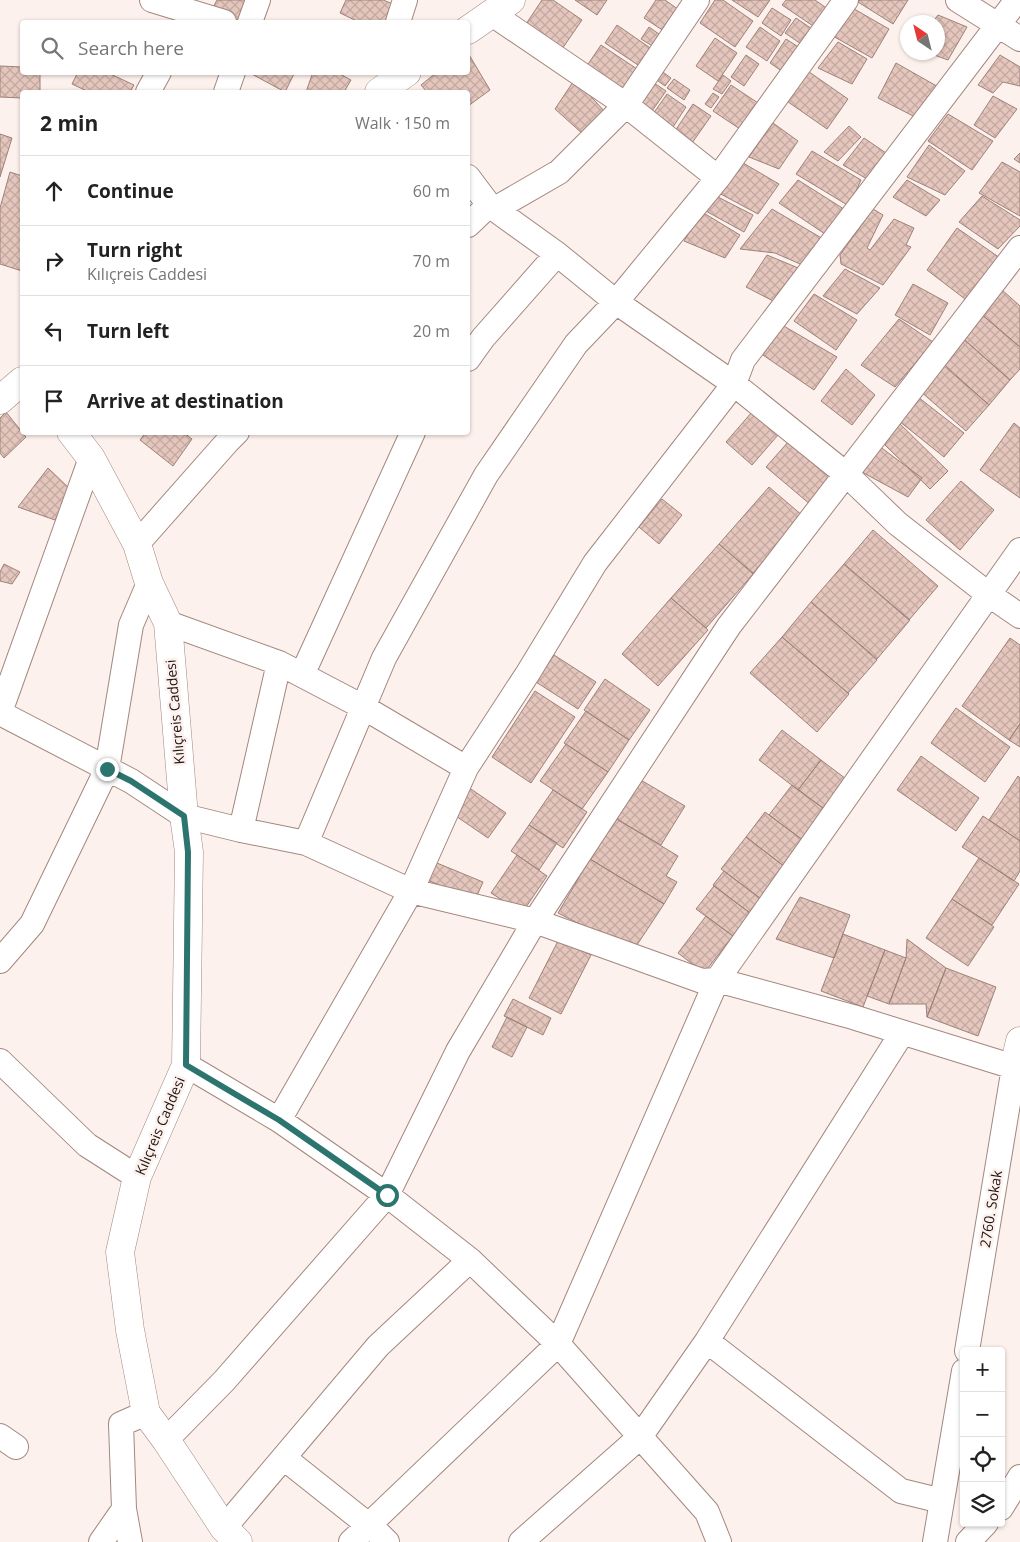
<!DOCTYPE html>
<html lang="en">
<head>
<meta charset="utf-8">
<style>
	body { margin:0; font-family:"Open Sans",sans-serif; background:#f6f6f6; color:#222 }
	.controls { position:absolute; right:15px; bottom:15px; display:grid; overflow:hidden; border-radius:5px; box-shadow:0 1px 4px #0004 }
	.controls button { width:45px; height:45px; display:grid; place-items:center; padding:0; border:0; border-bottom:1px solid #e0e0e0; background:#fff; color:#222; font:25px sans-serif }
	.compass { position:absolute; left:900px; top:15px; width:45px; height:45px; border-radius:50%; background:#fff; box-shadow:0 1px 4px #0004; rotate:325deg }
	.stop { position:absolute; width:15px; height:15px; margin:-11px; border:4px solid #2c756f; border-radius:50%; background:#fff }
	.stop.end { background:#2c756f; border-color:#fff; box-shadow:0 1px 5px #0008 }
	.list { margin:0; padding:0; list-style:none }
	h2 { display:flex; justify-content:space-between; align-items:center; height:65px; margin:0; padding:0 20px; font-size:21px }
	h2 small { font-size:16px; font-weight:400; color:#767676 }
	.list li { display:grid; grid-template-columns:32px 1fr auto; gap:15px; align-items:center; box-sizing:border-box; height:70px; padding:0 20px; border-top:1px solid #e0e0e0 }
	.list b { display:block; font-size:19px; white-space:nowrap }
	.list p { margin:0; font-size:16px; white-space:nowrap; color:#767676 }
	.list em { font-size:16px; font-style:normal; color:#767676 }
	.icon { flex:none; width:28px; height:28px; fill:none; stroke:currentColor; stroke-width:2; stroke-linecap:round; stroke-linejoin:round }
	.map { position:relative; flex:none; width:1020px; height:1542px; overflow:hidden }
	.search { position:absolute; background:#fff; box-shadow:0 1px 4px #0004; left:20px; top:20px; width:450px; height:55px; display:flex; align-items:center; gap:12px; box-sizing:border-box; padding:0 18px; border-radius:5px; color:#767676; font-size:19px }
	.panel { position:absolute; background:#fff; box-shadow:0 1px 4px #0004; left:20px; top:90px; width:450px; height:345px; border-radius:5px }
	.map>svg:first-child { display:block }
</style>
</head>
<body>
<div class="map">
<svg width="1020" height="1542" viewBox="0 0 1020 1542">
	<defs>
		<pattern id="building-cross-hatch" width="8" height="8" patternUnits="userSpaceOnUse" patternTransform="scale(1.25)"><rect width="8" height="8" fill="#e4c6bd"/><path d="M0 0l8 8M0 8l8-8" fill="none" stroke="#c3a9a1"/></pattern>
	</defs>
	<rect width="100%" height="100%" fill="#fdf1ed"/>
	<path fill="url(#building-cross-hatch)" stroke="#9e8279" d="M217,0h34l-10,22 -30,-11z
		M346,0h37l10,4 -5,18h-29l-19,-9z
		M542,0h11l29,20 -20,29 -36,-25z
		M575,0h32l-10,15z
		M656,0h9l17,12 -15,21 -23,-15z
		M715,0h8l30,21 -18,26 -35,-24z
		M732,0h38l-12,17z
		M786,0h29l17,12 -13,18 -37,-25z
		M860,0h48l-15,24 -35,-22z
		M849,6l40,23 -17,29 -41,-23z
		M772,8l19,12 -10,16 -19,-13z
		M938,15l29,12 -19,33 -22,-8h12v-30h-5z
		M796,18l22,15 -11,15 -22,-15z
		M617,25l39,27 -12,17 -39,-26z
		M649,27l17,12 -7,11 -18,-11z
		M760,27l20,14 -13,20 -21,-14z
		M715,38l22,15 -19,28 -22,-15z
		M786,39l17,11 -17,24 -16,-11z
		M838,42l29,17 -15,25 -34,-16z
		M601,45l39,26 -17,25 -39,-26z
		M468,53l22,37 -22,16v-14h-41l-6,-7 16,-13h31z
		M746,55l13,9 -15,22 -13,-9z
		M1000,55l20,12v19l-17,-4 -10,11 -15,-8z
		M896,63l46,26 -25,29 -39,-20z
		M0,66l22,1v5h18v20h-18v6l-22,-1z
		M802,67l46,32 -21,30 -46,-32z
		M660,70l11,8 -6,8 -11,-8z
		M78,72h28l28,13 -4,7h-41l-17,-8z
		M248,72h47l-10,20z
		M313,72h23l15,8 -7,12h-38z
		M723,75l8,6 -9,13 -9,-5z
		M575,79l30,33 -21,23 -29,-26z
		M674,79l16,11 -6,10 -17,-12z
		M654,83l12,8 -14,20 -12,-9z
		M731,85l27,18 -18,26 -27,-18z
		M713,93l6,4 -8,11 -6,-4z
		M667,94l19,13 -13,20 -20,-13z
		M993,96l24,13 -22,29 -21,-13z
		M693,104l18,12 -19,27 -17,-12z
		M948,114l45,27 -21,29 -44,-29z
		M773,123l25,18 -19,28 -30,-12z
		M849,126l12,11 -23,24 -14,-9z
		M0,134l12,4 -12,39z
		M864,138l22,15 -19,26 -24,-14z
		M929,145l36,26 -20,24 -38,-18z
		M812,151l49,29 -12,26 -53,-32z
		M1020,153v10l-6,-4z
		M738,160l41,24 -21,30 -41,-22z
		M1002,162l18,10v44l-41,-23z
		M10,172l12,4v95l-22,-7v-56z
		M798,180l49,31 -22,23 -46,-31z
		M907,180l33,20 -14,16 -33,-19z
		M716,196l37,19 -9,17 -40,-22z
		M982,196l38,24v6l-22,23 -39,-27z
		M772,209l53,31 -18,27 -32,-14 -35,-4z
		M873,209l10,6 -16,33 3,2 24,-31 20,9 -8,17 5,2 -28,38 -42,-21 -1,-9z
		M702,212l38,23 -15,23 -41,-17z
		M957,228l43,30 -35,41 -38,-29z
		M767,255l36,15 -24,34 -33,-17z
		M845,269l35,19 -23,26 -34,-18z
		M913,284l35,19 -18,32 -35,-20z
		M1001,289l19,17v41l-40,-34z
		M814,294l43,26 -21,30 -42,-29z
		M980,313l40,34v22l-10,11 -50,-44z
		M899,319l34,23 -38,45 -34,-22z
		M782,325l55,32 -23,33 -54,-37z
		M960,336l50,44 -21,25 -51,-46z
		M942,364l47,41 -23,26 -46,-40z
		M846,369l29,26 -23,30 -31,-24z
		M918,397l46,36 -20,24 -45,-36z
		M6,412l20,25 -22,21 -4,-5v-35z
		M752,412l26,23 -26,30 -26,-23z
		M896,420l52,51 -18,18 -45,-44z
		M1014,423l6,5v70l-40,-28z
		M146,432h37l9,7 -19,27 -33,-26z
		M789,441l45,39 -23,25 -45,-38z
		M879,446l43,32 -14,19 -48,-26z
		M48,468l23,22 -16,30 -37,-13z
		M961,481l33,29 -34,40 -34,-30z
		M769,487l34,29 -50,57 -34,-29z
		M662,499l20,16 -23,29 -20,-17z
		M873,530l65,56 -29,34 -65,-56z
		M719,544l34,30 -47,54 -35,-30z
		M4,564l16,8 -8,12 -12,-3v-9z
		M844,564l66,56 -33,39 -66,-57z
		M671,598l37,32 -50,56 -36,-32z
		M811,602l66,58 -29,33 -66,-56z
		M782,637l67,57 -32,38 -67,-59z
		M1010,638l10,7v79l-11,16 -47,-34z
		M554,655l42,27 -18,27 -42,-27z
		M605,679l45,31 -21,30 -45,-30z
		M535,691l40,26 -44,66 -39,-26z
		M956,708l54,39 -25,35 -54,-39z
		M586,711l43,29 -21,32 -44,-29z
		M1020,724v23l-11,-7z
		M782,730l39,30 -23,30 -39,-30z
		M566,744l42,28 -26,37 -42,-28z
		M921,756l58,42 -23,33 -59,-41z
		M821,760l29,22 -23,29 -29,-21z
		M1018,776l2,2v63l-31,-21z
		M639,779l46,27 -24,39 -46,-27z
		M792,785l35,26 -23,30 -35,-26z
		M468,787l38,26 -18,25 -38,-26z
		M553,790l34,22 -24,36 -34,-23z
		M765,812l39,29 -19,26 -39,-30z
		M983,816l37,25v30l-6,10 -52,-34z
		M615,818l63,38 -12,20 11,6 -13,22 -74,-45z
		M529,825l28,18 -18,27 -28,-19z
		M746,837l39,30 -24,32 -40,-30z
		M517,855l30,21 -25,37 -31,-20z
		M979,858l40,26 -27,41 -40,-26z
		M590,859l74,45 -31,47 -75,-38z
		M432,861l51,21 -8,18 -50,-21z
		M724,871l37,28 -11,14 -37,-28z
		M714,886l36,27 -17,23 -37,-27z
		M800,897l50,18 -16,43 -58,-19z
		M952,899l42,28 -26,39 -42,-28z
		M706,916l27,20 -29,37 -26,-20z
		M843,934l42,16 -22,57 -42,-16z
		M559,939l32,16 -30,59 -32,-16z
		M907,939l39,29 -19,49 -1,-13h-37l17,-46z
		M885,950l21,8 -17,46 -22,-8z
		M946,968l50,19 -18,49 -51,-19z
		M513,999l38,19 -8,17 -39,-19z
		M507,1017l20,10 -15,30 -20,-10z"/>
	<g fill="none" stroke-linecap="round" stroke-linejoin="round">
		<defs>
			<path id="minor" d="M152,0l72,22
				M958,0l62,39
				M492,14l134,91 92,73
				M250,22l8,-22
				M398,22l7,-22
				M148,92l11,-20
				M226,92l7,-20
				M468,177l21,28 68,49 59,48 118,82 113,91 51,49 90,70 32,22
				M495,209l64,-37 67,-67 71,-105
				M468,225l21,-20
				M468,359l15,-21 74,-84
				M137,544l91,-103 9,-9
				M168,623l111,40
				M302,675l111,-243
				M0,712l91,-254
				M0,713l131,68 53,35 57,14 65,13 105,48 124,30 167,60 15,-1 136,37 161,50 -47,284
				M241,830l38,-167 84,44 103,61
				M306,843l78,-185 102,-183 90,-131 40,-42 102,-124 128,-178
				M0,961l32,-37 75,-155 24,-144 18,-42
				M0,1061l87,84 50,32
				M186,1065l93,55 108,75 83,65 88,84 149,168 12,30
				M279,1120l132,-229 55,-123 62,-95 67,-110 139,-179 9,-24 274,-360
				M707,1341l194,150 41,10
				M0,1436l16,11
				M166,1440l58,-59 163,-186 71,-144 77,-130 194,-295 291,-378
				M284,1458l93,74 10,10
				M1001,1508l19,-31
				M224,1528l154,-182 92,-86
				M101,1542l23,-33
				M130,1542l-6,-33 -3,-85 25,-11
				M351,1542l207,-198 159,-364 303,-430
				M521,1542l119,-105 67,-96 195,-308
				M935,1542l29,-171
				M968,1542l18,-19"/>
			<path id="tertiary" d="M468,30l43,-30
				M379,92l28,-20
				M0,400l22,-19
				M71,432l20,26 46,86 12,39 19,40 16,193 5,36 -3,213 -49,112 -17,75 10,78 16,83 20,27 58,88 14,14
				M1014,1067l6,-26"/>
		</defs>
		<use href="#minor" stroke="#a3877e" stroke-width="26"/>
		<use href="#tertiary" stroke="#a3877e" stroke-width="29"/>
		<use href="#minor" stroke="#fff" stroke-width="24"/>
		<use href="#tertiary" stroke="#fff" stroke-width="28"/>
	</g>
	<g fill="none" stroke-linecap="round" stroke-linejoin="round">
		<path stroke="#2c756f" stroke-width="6" d="M107,769l24,12 53,35 4,36 -2,213 93,55 108,75"/>
	</g>
	<g text-anchor="middle" stroke-width="5" stroke-linejoin="round" paint-order="stroke">
		<g font-size="14" fill="#1d1310" stroke="#fdf1ed">
			<text transform="translate(175 712) rotate(-95)" y="5">Kılıçreis Caddesi</text>
			<text transform="translate(160 1126) rotate(-67)" y="5">Kılıçreis Caddesi</text>
			<text transform="translate(991 1209) rotate(-81)" y="5">2760. Sokak</text>
		</g>
	</g>
</svg>
<div class="controls">
<button>+</button>
<button>−</button>
<button><svg class="icon" aria-label="locate" viewBox="0 0 24 24"><circle cx="12" cy="12" r="6"/><path d="M12 2v4M12 18v4M2 12h4M18 12h4"/></svg></button>
<button><svg class="icon" aria-label="layers" viewBox="0 0 24 24"><path d="M12 4l9 5-9 5-9-5zM3 14l9 5 9-5"/></svg></button>
</div>
<svg class="compass" viewBox="-18 -18 36 36"><path d="M0-13l5 13h-10z" fill="#e53935"/><path d="M0 13l5-13h-10z" fill="#767676"/></svg>
<div class="stop" style="left:387px;top:1195px"></div>
<div class="stop end" style="left:107px;top:769px"></div>
<div class="search"><svg class="icon" aria-label="search" viewBox="0 0 24 24"><circle cx="10" cy="10" r="6"/><path d="M15 15l6 6"/></svg>Search here</div>
<section class="panel">
<h2>2 min<small>Walk · 150 m</small></h2>
<ul class="list">
<li><svg class="icon" aria-label="ahead" viewBox="0 0 24 24"><path d="M12 20V5M6 11l6-6 6 6"/></svg><div><b>Continue</b></div><em>60 m</em></li>
<li><svg class="icon" aria-label="right" viewBox="0 0 24 24"><path d="M7 20v-9h11M14 6l5 5-5 5"/></svg><div><b>Turn right</b><p>Kılıçreis Caddesi</p></div><em>70 m</em></li>
<li><svg class="icon" aria-label="left" viewBox="0 0 24 24"><path d="M17 20v-9H6M10 6l-5 5 5 5"/></svg><div><b>Turn left</b></div><em>20 m</em></li>
<li><svg class="icon" aria-label="arrive" viewBox="0 0 24 24"><path d="M6 21V4h12l-3 4 3 4H6"/></svg><div><b>Arrive at destination</b></div></li>
</ul>
</section>
</div>
</body>
</html>
